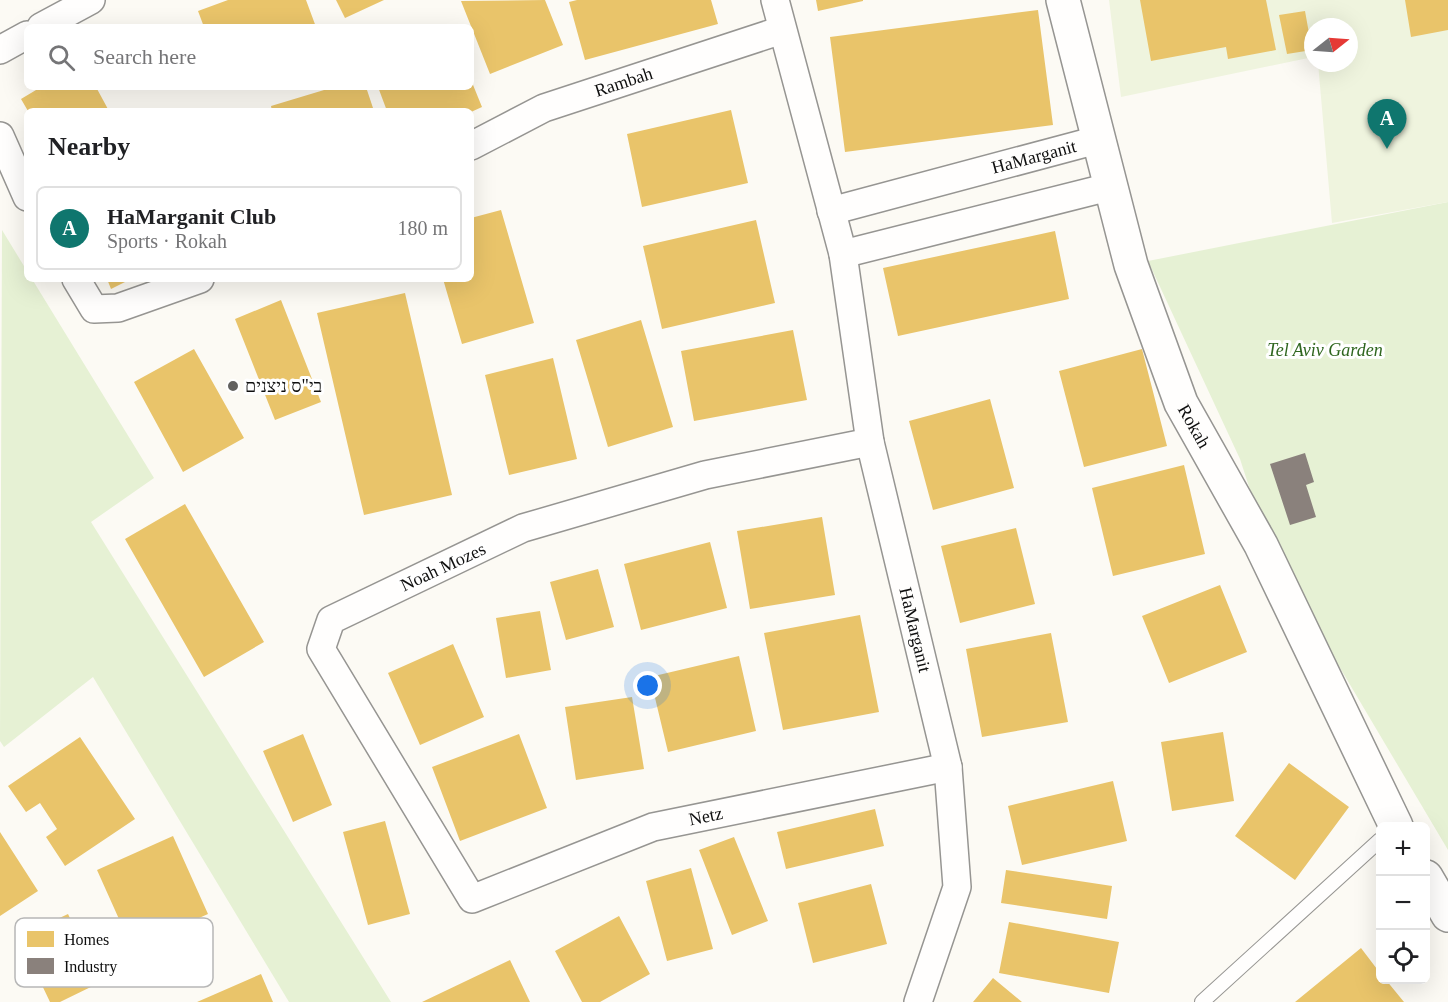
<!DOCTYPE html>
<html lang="en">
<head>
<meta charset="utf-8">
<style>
	body { margin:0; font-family:"Times New Roman",Heebo,serif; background:#f2f2f2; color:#202124 }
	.controls { position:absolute; right:18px; bottom:18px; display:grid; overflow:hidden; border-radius:9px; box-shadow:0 6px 24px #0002 }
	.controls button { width:54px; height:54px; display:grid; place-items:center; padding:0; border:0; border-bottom:2px solid #e0e0e0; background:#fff; color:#202124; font:30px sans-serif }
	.compass { position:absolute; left:1304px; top:18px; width:54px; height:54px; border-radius:50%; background:#fff; box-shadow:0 6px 24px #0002; rotate:73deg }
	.you { position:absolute; left:648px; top:686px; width:21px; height:21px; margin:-15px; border:4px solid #fff; border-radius:50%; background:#1a73e8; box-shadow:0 0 0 9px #1a73e833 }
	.badge { display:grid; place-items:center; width:39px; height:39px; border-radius:50%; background:#0f766e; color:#fff; font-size:20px; font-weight:700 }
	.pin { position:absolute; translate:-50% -50px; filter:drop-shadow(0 2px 3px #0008) }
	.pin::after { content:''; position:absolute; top:32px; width:21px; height:18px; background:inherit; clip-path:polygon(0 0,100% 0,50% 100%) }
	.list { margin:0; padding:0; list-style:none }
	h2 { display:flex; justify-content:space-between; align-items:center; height:78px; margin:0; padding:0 24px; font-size:26px }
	h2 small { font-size:20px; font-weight:400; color:#757577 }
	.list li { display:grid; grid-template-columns:39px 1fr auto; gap:18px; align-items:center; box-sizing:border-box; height:84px; margin:0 12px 12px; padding:0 12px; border:2px solid #e0e0e0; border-radius:9px }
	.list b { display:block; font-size:22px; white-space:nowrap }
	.list p { margin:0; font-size:20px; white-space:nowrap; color:#757577 }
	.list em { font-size:20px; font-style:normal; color:#757577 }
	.icon { flex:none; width:33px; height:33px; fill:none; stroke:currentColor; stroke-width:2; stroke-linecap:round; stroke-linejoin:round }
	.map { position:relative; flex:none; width:1448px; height:1002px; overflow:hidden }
	.search { position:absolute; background:#fff; box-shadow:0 6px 24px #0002; left:24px; top:24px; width:450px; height:66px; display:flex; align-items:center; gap:15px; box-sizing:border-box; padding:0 21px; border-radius:9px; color:#757577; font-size:22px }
	.panel { position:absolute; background:#fff; box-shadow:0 6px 24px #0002; left:24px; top:108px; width:450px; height:174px; border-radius:9px }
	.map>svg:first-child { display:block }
</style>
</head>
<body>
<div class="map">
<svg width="1448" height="1002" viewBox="0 0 1448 1002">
	<rect width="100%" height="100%" fill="#fcfaf4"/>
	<path fill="#e6f1d4" d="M1448,202v648l-179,-302 -29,-89 -92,-198z
		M2,230l25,41v8h5l122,199 -63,44 300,480h-102l-196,-325 -89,70 -4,-6z"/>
	<path fill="#eff4de" d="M1109,0h339v202l-116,21 -14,-160h31v-36h-36v30l-192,40z"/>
	<path fill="#e9c46a" d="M228,0h78l10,27h-112l-6,-16z
		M336,0h48l-39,18z
		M545,0l18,45 -73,29 -29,-73z
		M577,0h134l7,24 -133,36 -16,-58z
		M816,0h47v1l-45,10z
		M1140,0h126l10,50 -48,9 -2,-12 -75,14z
		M1405,0h43v30l-37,7z
		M1038,10l15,115 -208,27 -15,-115z
		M1305,11l7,39 -25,4 -8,-39z
		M471,80l11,27 -11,5 -84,-1 -9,-24h93z
		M41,87h55l13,24h-81l-7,-12z
		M334,87h32l8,24h-102l-1,-5z
		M731,110l17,73 -106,24 -15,-73z
		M501,210l33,113 -72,21 -19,-65h28v-61z
		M756,220l19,83 -113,26 -19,-83z
		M1055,231l14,68 -171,37 -15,-68z
		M107,279h24l-20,10z
		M405,293l47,202 -88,20 -47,-202z
		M281,300l40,102 -46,18 -40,-101z
		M641,320l32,107 -65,20 -32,-107z
		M793,330l14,70 -113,21 -13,-70z
		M194,349l50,89 -61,34 -49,-90z
		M1142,349l25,97 -83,21 -25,-96z
		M553,358l24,101 -68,16 -24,-100z
		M990,399l24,89 -81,22 -24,-89z
		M1184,465l21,89 -92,22 -21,-88z
		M185,504l79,138 -60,35 -79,-138z
		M822,517l13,78 -85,14 -13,-78z
		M1016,528l19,76 -75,19 -19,-77z
		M710,542l17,66 -86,22 -17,-66z
		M598,569l16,58 -48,13 -16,-58z
		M1220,585l27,67 -78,31 -27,-67z
		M540,611l11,59 -45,8 -10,-60z
		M860,615l19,97 -96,18 -19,-97z
		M1051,633l17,89 -86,15 -16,-88z
		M453,644l31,73 -64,28 -32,-72z
		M739,656l17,75 -88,21 -18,-75z
		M632,697l12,72 -68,11 -11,-73z
		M1223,732l11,69 -62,10 -11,-69z
		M303,734l29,71 -39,17 -30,-71z
		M519,734l28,74 -87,33 -28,-74z
		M80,737l55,82 -70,47 -19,-29 11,-8 -17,-26 -14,9 -18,-26z
		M1289,763l60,44 -54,73 -60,-44z
		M1113,781l14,60 -105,24 -14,-59z
		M875,809l9,37 -98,23 -9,-37z
		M385,821l25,93 -42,11 -25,-93z
		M0,832l38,59 -38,25z
		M173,836l35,78 -76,34 -35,-78z
		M734,837l34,84 -36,14 -33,-85z
		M691,868l22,81 -46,12 -21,-80z
		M1006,870l106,16 -5,33 -106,-16z
		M871,884l16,60 -74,19 -15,-60z
		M68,914l33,68 -41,20h-10l-31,-65z
		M619,916l31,58 -50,28h-18l-27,-51z
		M1009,922l110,20 -10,51 -110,-20z
		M1361,948l19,25v7h6l18,22h-109z
		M510,960l20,42h-108z
		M261,974l12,28h-76z
		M993,978l29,24h-49z"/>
	<path fill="#8a817c" d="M1305,453l9,29 -8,3 10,32 -26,8 -20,-61z"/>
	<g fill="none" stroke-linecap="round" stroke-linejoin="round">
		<defs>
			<path id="service" d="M1202,1002l178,-162"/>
			<g id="minor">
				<path id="s1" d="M775,0l68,254 27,188 78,325 9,120 -39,115"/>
				<path d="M41,27l50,-27"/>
				<path d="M0,50l27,-15"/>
				<path d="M0,136l27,61"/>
				<path id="s2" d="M471,146l73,-38 238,-78"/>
				<path id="s3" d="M831,211l266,-71"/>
				<path d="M843,254l266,-67"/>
				<path d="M76,279l18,30 24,-1 82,-29"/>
				<path id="s4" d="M870,442l-165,33 -182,53 -192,92 -10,29 151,250 181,-72 295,-60"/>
			</g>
			<g id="tertiary">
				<path id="s5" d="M1063,0l68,265 50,138 80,142 135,281"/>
				<path d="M1426,877l22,38"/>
			</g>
		</defs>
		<use href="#service" stroke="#969592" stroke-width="16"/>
		<use href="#minor" stroke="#969592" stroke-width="30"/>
		<use href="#tertiary" stroke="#969592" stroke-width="36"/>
		<use href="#service" stroke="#fffefd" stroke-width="14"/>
		<use href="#minor" stroke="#fffefd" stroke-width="27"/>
		<use href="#tertiary" stroke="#fffefd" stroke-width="33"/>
	</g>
	<circle fill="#62615f" stroke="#fff" stroke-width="2" cx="233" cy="386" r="6"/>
	<g text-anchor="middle" stroke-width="6" stroke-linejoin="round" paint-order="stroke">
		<g font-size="18" fill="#0f0f0f" stroke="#fff">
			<text dy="6" stroke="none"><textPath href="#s2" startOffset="166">Rambah</textPath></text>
			<text dy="6" stroke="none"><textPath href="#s3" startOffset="210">HaMarganit</textPath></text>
			<text dy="6" stroke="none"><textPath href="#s5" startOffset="447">Rokah</textPath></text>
			<text transform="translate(443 567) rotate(-25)" y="6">Noah Mozes</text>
			<text dy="6" stroke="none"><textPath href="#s1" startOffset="646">HaMarganit</textPath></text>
			<text dy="6" stroke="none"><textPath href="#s4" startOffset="1142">Netz</textPath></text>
		</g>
		<g font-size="18" font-style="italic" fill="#2f661f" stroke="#fff">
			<text x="1325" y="356">Tel Aviv Garden</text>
		</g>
		<g font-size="18" fill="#0f0f0f" stroke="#fff" text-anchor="start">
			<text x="245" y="392">בי"ס ניצנים</text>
		</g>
	</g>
	<rect x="15" y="918" width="198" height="69" rx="9" fill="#fff" stroke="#b7b7b7" stroke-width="1.5"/>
	<rect x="27" y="931" width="27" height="16" fill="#e9c46a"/>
	<rect x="27" y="958" width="27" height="16" fill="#8a817c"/>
	<g font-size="16" fill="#0f0f0f">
		<text x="64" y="945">Homes</text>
		<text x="64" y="972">Industry</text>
	</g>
</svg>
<div class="controls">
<button>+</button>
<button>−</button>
<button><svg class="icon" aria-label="locate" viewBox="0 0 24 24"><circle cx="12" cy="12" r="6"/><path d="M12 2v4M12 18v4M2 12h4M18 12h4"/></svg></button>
</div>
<svg class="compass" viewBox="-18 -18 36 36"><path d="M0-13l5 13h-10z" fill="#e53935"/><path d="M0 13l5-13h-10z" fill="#757577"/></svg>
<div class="you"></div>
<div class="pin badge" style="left:1387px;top:149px">A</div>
<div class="search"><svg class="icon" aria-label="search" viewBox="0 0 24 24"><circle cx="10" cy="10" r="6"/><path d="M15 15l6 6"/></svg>Search here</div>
<section class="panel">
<h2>Nearby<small></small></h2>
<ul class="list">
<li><span class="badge">A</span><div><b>HaMarganit Club</b><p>Sports · Rokah</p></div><em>180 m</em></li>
</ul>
</section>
</div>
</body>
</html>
